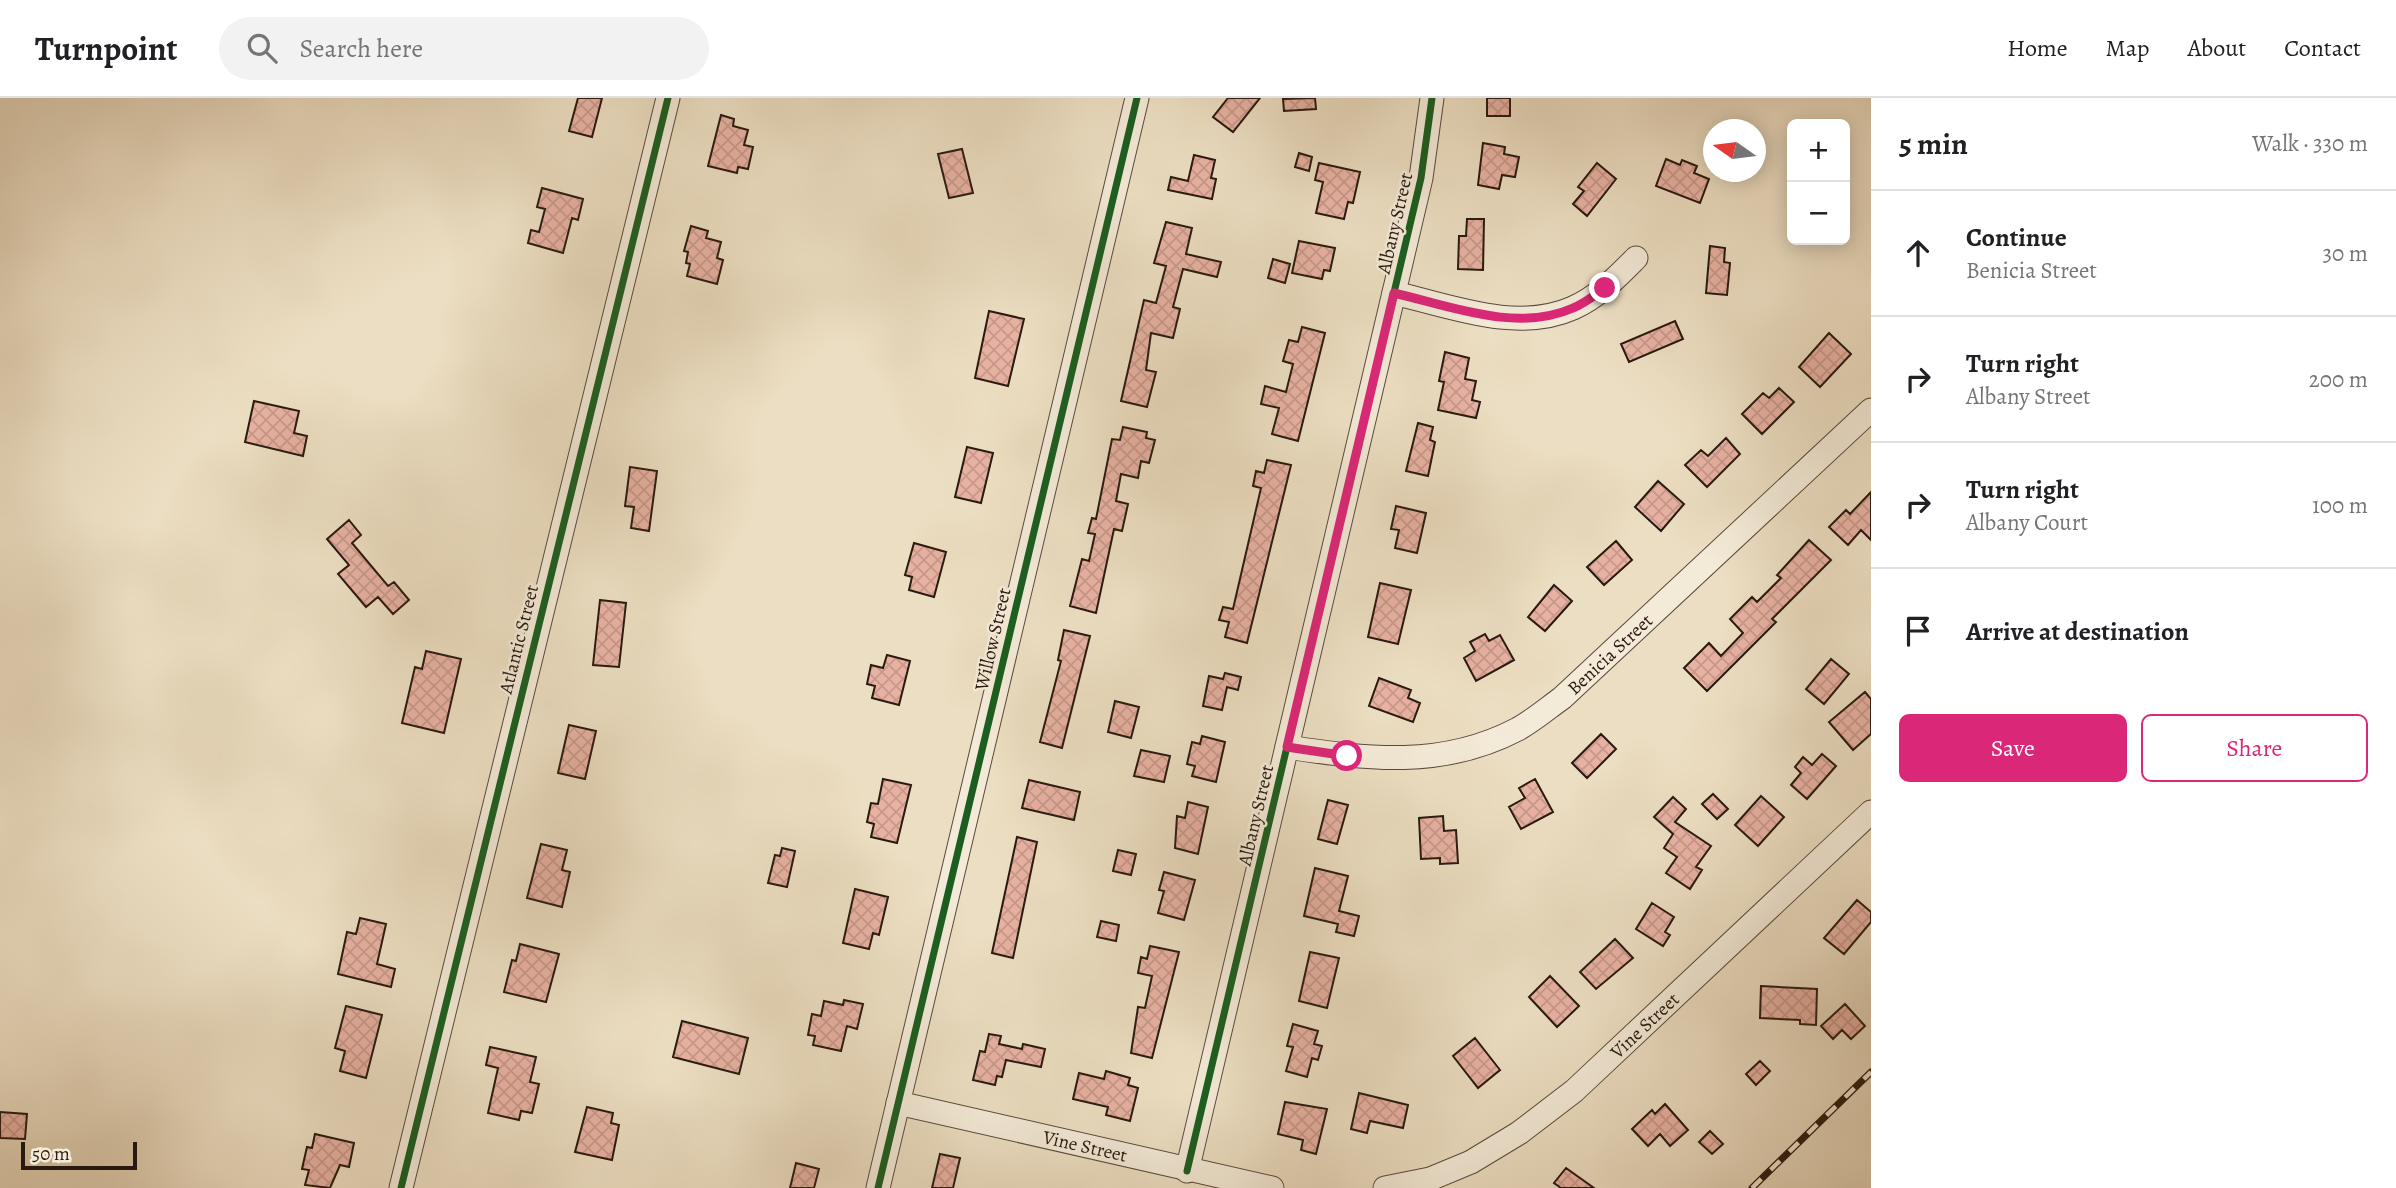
<!DOCTYPE html>
<html lang="en">
<head>
<meta charset="utf-8">
<style>
	body { margin:0; font-family:Alegreya,serif; background:#f2f2f2; color:#202124 }
	.controls { position:absolute; right:21px; top:21px; display:grid; overflow:hidden; border-radius:10px; box-shadow:0 4px 18px #0003 }
	.controls button { width:63px; height:63px; display:grid; place-items:center; padding:0; border:0; border-bottom:2px solid #e0e0e0; background:#fff; color:#202124; font:35px sans-serif }
	.compass { position:absolute; left:1703px; top:21px; width:63px; height:63px; border-radius:50%; background:#fff; box-shadow:0 4px 18px #0003; rotate:284deg }
	.scale { position:absolute; left:21px; bottom:18px; width:116px; box-sizing:border-box; padding-left:7px; border:4px solid #29190f; border-top:0; font-size:19px; line-height:24px; white-space:nowrap; color:#29190f; -webkit-text-stroke:5px #f3ead7; paint-order:stroke }
	.stop { position:absolute; width:21px; height:21px; margin:-16px; border:5px solid #db2777; border-radius:50%; background:#fff }
	.stop.end { background:#db2777; border-color:#fff; box-shadow:0 2px 7px #0008 }
	.list { margin:0; padding:0; list-style:none }
	h2 { display:flex; justify-content:space-between; align-items:center; height:91px; margin:0; padding:0 28px; font-size:30px }
	h2 small { font-size:23px; font-weight:400; color:#757577 }
	.list li { display:grid; grid-template-columns:46px 1fr auto; gap:21px; align-items:center; box-sizing:border-box; height:126px; padding:0 28px; border-top:2px solid #e0e0e0 }
	.list b { display:block; font-size:26px; white-space:nowrap }
	.list p { margin:0; font-size:23px; white-space:nowrap; color:#757577 }
	.list em { font-size:23px; font-style:normal; color:#757577 }
	.actions { display:flex; gap:14px; padding:21px 28px }
	.actions a { flex:1; padding:16px 0; border:2px solid #db2777; border-radius:10px; text-align:center; font-size:24px; color:#db2777 }
	.actions .main { background:#db2777; color:#fff }
	.icon { flex:none; width:38px; height:38px; fill:none; stroke:currentColor; stroke-width:2; stroke-linecap:round; stroke-linejoin:round }
	.map { position:relative; flex:none; width:1871px; height:1090px; overflow:hidden }
	header { display:flex; align-items:center; gap:42px; box-sizing:border-box; height:98px; padding:0 35px; background:#fff; border-bottom:2px solid #e0e0e0 }
	header strong { font-size:33px }
	nav { display:flex; gap:38px; margin-inline-start:auto; font-size:24px }
	.search { width:490px; height:63px; background:#f2f2f2; display:flex; align-items:center; gap:18px; box-sizing:border-box; padding:0 24px; border-radius:38px; color:#757577; font-size:26px }
	main { display:flex }
	aside { flex:1; background:#fff }
	.map>svg:first-child { display:block }
</style>
</head>
<body>
<header>
<strong>Turnpoint</strong>
<div class="search"><svg class="icon" aria-label="search" viewBox="0 0 24 24"><circle cx="10" cy="10" r="6"/><path d="M15 15l6 6"/></svg>Search here</div>
<nav><a>Home</a><a>Map</a><a>About</a><a>Contact</a></nav>
</header>
<main>
<div class="map">
<svg width="1871" height="1090" viewBox="0 0 1871 1090">
	<defs>
		<pattern id="building-cross-hatch" width="8" height="8" patternUnits="userSpaceOnUse" patternTransform="scale(1.75)"><rect width="8" height="8" fill="#e8b2a3"/><path d="M0 0l8 8M0 8l8-8" fill="none" stroke="#c7988b"/></pattern>
	</defs>
	<rect width="100%" height="100%" fill="#ecdec2"/>
	<filter id="stains"><feTurbulence type="fractalNoise" baseFrequency=".00286" numOctaves="4"/><feColorMatrix values="0 0 0 0 .2 0 0 0 0 .09 0 0 0 0 .02 0 0 0 .5 -.17"/></filter>
	<radialGradient id="worn" r=".72"><stop offset=".6" stop-color="#630" stop-opacity="0"/><stop offset="1" stop-color="#630" stop-opacity=".3"/></radialGradient>
	<path fill="url(#building-cross-hatch)" stroke="#29190f" stroke-width="2" d="M578,0h24l-10,39 -23,-6z
		M1228,0h32l-27,34 -20,-15z
		M1315,0l1,11 -32,2 -1,-12z
		M1487,0h23v18h-23z
		M721,17l13,4 -1,7 15,4 -4,15 9,2 -5,22 -10,-2 -1,6 -29,-7z
		M1483,45l22,4 -1,7 15,3 -4,20 -13,-2 -3,14 -21,-4z
		M962,51l11,44 -24,5 -11,-44z
		M1299,55l13,4 -3,14 -14,-4z
		M1194,57l21,5 -4,18 5,1 -4,20 -44,-9 3,-13 17,4z
		M1666,61l14,6 2,-5 15,6 -3,7 15,6 -9,24 -44,-17z
		M1319,65l41,9 -7,31 -5,-1 -4,17 -28,-6 7,-31 -8,-2z
		M1597,65l19,16 -29,37 -14,-12 11,-13 -6,-4z
		M542,90l41,11 -5,21 -6,-2 -9,35 -35,-10 3,-13 8,2 6,-23 -8,-2z
		M1467,121h17l-1,51 -25,-1 1,-33h7z
		M1166,124l26,6 -6,26 35,8 -4,15 -34,-8 -10,38 7,2 -7,29 -22,-5 -5,37 10,2 -9,35 -26,-6 23,-101 12,3 10,-37 -12,-3z
		M691,128l17,5 -2,7 15,4 -4,16 6,2 -6,24 -30,-8 3,-12 -4,-1 2,-11 -4,-1z
		M1299,143l36,7 -5,23 -6,-1 -2,9 -30,-6z
		M1710,148l15,2 -1,14 6,1 -3,32 -21,-2z
		M1273,161l17,5 -5,19 -17,-5z
		M989,213l35,8 -16,67 -33,-8z
		M1675,223l8,18 -54,23 -8,-18z
		M1302,229l23,6 -27,108 -26,-7 7,-26 -18,-4 4,-18 21,6 7,-28 -10,-3 6,-21 9,2z
		M1829,235l22,21 -31,33 -21,-20z
		M1445,254l24,6 -4,21 11,2 -4,19 8,2 -4,16 -38,-8 6,-28 -5,-1z
		M1779,290l15,14 -32,32 -20,-20 21,-21 6,5z
		M254,303l45,10 -5,22 13,3 -4,20 -58,-14z
		M1418,325l15,4 -3,13 5,2 -7,34 -22,-5z
		M1123,329l24,5 -1,6 9,2 -6,23 -8,-2 -3,17 -17,-4 -5,27 12,3 -6,27 -8,-2 -18,84 -26,-7 12,-47 7,2 6,-27 -7,-1 4,-15 4,1 16,-80 8,1z
		M1726,340l14,16 -33,33 -22,-22 16,-15 7,6z
		M967,349l26,6 -12,50 -26,-6z
		M1267,362l24,5 -44,178 -22,-6 4,-15 -10,-2 4,-13 10,2 28,-121 -8,-2 3,-15 8,2z
		M630,369l27,4 -8,60 -18,-3 3,-21 -9,-1z
		M1658,383l26,23 -23,27 -26,-24z
		M1871,394v48l-10,-10 -13,15 -19,-18 17,-17 4,4z
		M1396,408l30,7 -9,40 -22,-5 4,-18 -8,-1z
		M349,422l12,15 -9,8 36,43 6,-4 15,18 -16,14 -15,-17 -12,10 -28,-33 11,-9 -22,-26z
		M1809,442l22,20 -59,59 4,3 -69,69 -23,-23 25,-25 12,13 22,-23 -13,-14 22,-22 5,5 24,-24 -4,-3z
		M1616,443l16,19 -28,25 -17,-18z
		M914,445l32,9 -12,45 -25,-7 3,-13 -7,-2z
		M1380,485l31,7 -13,54 -30,-7z
		M1554,487l18,16 -27,30 -17,-14z
		M600,502l26,3 -7,64 -26,-2z
		M1064,532l26,6 -28,112 -22,-6 21,-81 -3,-1z
		M1485,536l4,7 11,-6 14,25 -38,21 -12,-23 11,-7 -5,-9z
		M426,553l35,8 -17,74 -42,-10 13,-56 7,2z
		M887,557l23,6 -11,44 -27,-7 3,-12 -8,-2 4,-19 12,3z
		M1831,561l18,15 -25,30 -18,-15z
		M1225,575l16,4 -3,13 -11,-3 -5,23 -19,-4 6,-30 14,3z
		M1379,580l32,12 -3,8 12,5 -7,19 -44,-16z
		M1865,594l6,7v35l-18,16 -24,-28z
		M1115,603l24,6 -8,31 -23,-6z
		M569,627l27,6 -11,48 -27,-6z
		M1601,636l15,15 -29,29 -15,-15z
		M1202,638l23,6 -9,40 -24,-6 3,-10 -8,-2 5,-22 8,2z
		M1141,652l29,6 -6,26 -30,-6z
		M1822,656l14,12 -29,33 -16,-14 10,-12 -6,-6 8,-10 9,8z
		M883,681l28,6 -14,58 -26,-6 3,-13 -7,-2 4,-19 7,1z
		M1535,681l18,33 -32,17 -12,-22 16,-9 -6,-10z
		M1029,682l51,12 -6,28 -52,-12z
		M1713,696l15,15 -11,10 -15,-15z
		M1761,698l23,21 -26,29 -23,-21z
		M1673,699l13,12 -11,13 36,24 -15,21 6,3 -12,19 -24,-16 11,-16 -13,-9 9,-14 -19,-17z
		M1328,702l20,5 -11,39 -19,-5z
		M1188,704l20,5 -10,47 -23,-6 2,-32 8,2z
		M1443,718l1,15 12,-1 2,33 -18,1v-6l-19,1 -2,-41z
		M1017,739l20,5 -24,116 -21,-5z
		M541,746l26,6 -5,20 8,2 -8,35 -35,-9z
		M782,750l13,3 -8,36 -19,-4 7,-28 5,1z
		M1118,752l18,4 -5,21 -18,-4z
		M1315,770l33,8 -9,35 20,5 -5,20 -18,-4 2,-8 -34,-8z
		M1164,774l31,8 -11,40 -26,-7 6,-22 -5,-1z
		M855,791l33,8 -9,38 -6,-2 -4,16 -26,-6z
		M1857,802l14,12v10l-27,32 -20,-16z
		M1652,805l22,14 -9,15 5,3 -7,11 -27,-17z
		M360,820l26,6 -9,40 18,5 -4,18 -53,-13 9,-42 9,2z
		M1101,823l18,4 -3,16 -19,-4z
		M1615,841l18,19 -37,31 -16,-17z
		M520,846l39,10 -13,48 -42,-10 8,-32 4,1z
		M1150,848l29,6 -27,106 -21,-5 7,-46 7,1 7,-32 -14,-3 3,-16 6,2z
		M1310,854l29,6 -12,50 -28,-7z
		M1550,878l29,30 -22,21 -28,-30z
		M1761,888l56,3 -1,36 -16,-1v-4l-40,-2z
		M844,902l19,4 -6,25 -10,-3 -6,25 -28,-6 2,-9 -7,-1 4,-21 9,2 3,-15 19,4z
		M1845,906l20,22 -14,13 -9,-9 -9,9 -12,-13z
		M346,908l36,9 -16,63 -26,-7 5,-20 -10,-3z
		M682,923l66,17 -9,36 -66,-17z
		M1293,926l25,7 -4,13 8,2 -4,14 -6,-2 -5,19 -21,-6 7,-24 -6,-1z
		M989,936l12,2 -2,8 23,5 1,-5 22,5 -4,18 -35,-7 -4,17 -5,-1 -2,9 -22,-5 7,-29 5,1z
		M1475,940l25,32 -22,18 -25,-32z
		M490,949l46,10 -6,25 9,2 -7,29 -11,-2 -2,9 -31,-7 10,-45 -12,-3z
		M1760,963l10,10 -14,14 -10,-11z
		M1106,973l24,7 -2,7 10,3 -8,33 -24,-6 2,-8 -35,-8 6,-26 25,6z
		M1359,995l49,12 -5,23 -33,-7 -3,12 -16,-4z
		M1285,1004l42,7 -11,45 -15,-4 2,-10 -25,-6z
		M1665,1006l23,26 -18,16 -10,-12 -12,12 -16,-17 20,-19 3,4z
		M587,1009l26,6 -2,10 8,2 -7,35 -37,-8z
		M0,1014l27,2 -2,25 -25,-1z
		M1710,1033l13,13 -11,10 -13,-12z
		M315,1036l39,9 -5,24 -9,-2 -10,23 -25,-3 4,-15 -7,-1 5,-22 5,1z
		M940,1056l20,4 -7,30h-21z
		M796,1065l23,6 -5,19h-24z
		M1566,1070l28,20h-33l-7,-5z"/>
	<g fill="none" stroke-linecap="round" stroke-linejoin="round">
		<defs>
			<g id="minor">
				<path d="M1394,195c56,13 123,40 179,15 25,-11 44,-31 63,-50"/>
				<path id="s1" d="M1287,649c81,12 155,22 231,-18 16,-9 30,-21 44,-31l309,-288"/>
				<path id="s2" d="M898,1005l374,85"/>
				<path d="M1187,1073l234,-993 11,-80"/>
				<path d="M401,1090l267,-1090"/>
				<path d="M878,1090l259,-1090"/>
				<path id="s3" d="M1385,1090l45,-9 41,-17 48,-29 55,-42 297,-279"/>
			</g>
		</defs>
		<use href="#minor" stroke="#5a4a3c" stroke-width="25"/>
		<use href="#minor" stroke="#f3ead7" stroke-width="23"/>
		<defs>
			<path id="rail" d="M1752,1090l119,-116"/>
		</defs>
		<use href="#rail" stroke="#29190f" stroke-width="7"/>
		<use href="#rail" stroke="#f3ead7" stroke-width="4.5" stroke-dasharray="13" stroke-linecap="butt"/>
		<defs>
			<path id="cycleway" d="M1187,1073l234,-993 11,-80
				M401,1090l267,-1090
				M878,1090l259,-1090"/>
		</defs>
		<use href="#cycleway" stroke="#f3ead7" stroke-width="11"/>
		<use href="#cycleway" stroke="#1b5e20" stroke-width="7"/>
	</g>
	<g fill="none" stroke-linecap="round" stroke-linejoin="round">
		<path stroke="#db2777" stroke-width="9" d="M1347,658l-60,-9 107,-454c56,13 123,40 179,15 11,-4 22,-13 32,-20"/>
	</g>
	<g text-anchor="middle" stroke-width="5" stroke-linejoin="round" paint-order="stroke">
		<g font-size="19" fill="#29190f" stroke="#f3ead7">
			<text transform="translate(1394 125) rotate(-77)" y="7">Albany Street</text>
			<text transform="translate(518 541) rotate(-76)" y="7">Atlantic Street</text>
			<text transform="translate(992 541) rotate(-77)" y="7">Willow Street</text>
			<text dy="7" stroke="none"><textPath href="#s1" startOffset="355">Benicia Street</textPath></text>
			<text transform="translate(1255 717) rotate(-77)" y="7">Albany Street</text>
			<text dy="7" stroke="none"><textPath href="#s3" startOffset="312">Vine Street</textPath></text>
			<text dy="7" stroke="none"><textPath href="#s2" startOffset="192">Vine Street</textPath></text>
		</g>
	</g>
	<rect width="100%" height="100%" filter="url(#stains)"/>
	<rect width="100%" height="100%" fill="url(#worn)"/>
</svg>
<div class="controls">
<button>+</button>
<button>−</button>
</div>
<svg class="compass" viewBox="-18 -18 36 36"><path d="M0-13l5 13h-10z" fill="#e53935"/><path d="M0 13l5-13h-10z" fill="#757577"/></svg>
<div class="scale">50 m</div>
<div class="stop" style="left:1347px;top:658px"></div>
<div class="stop end" style="left:1605px;top:190px"></div>
</div>
<aside>
<h2>5 min<small>Walk · 330 m</small></h2>
<ul class="list">
<li><svg class="icon" aria-label="ahead" viewBox="0 0 24 24"><path d="M12 20V5M6 11l6-6 6 6"/></svg><div><b>Continue</b><p>Benicia Street</p></div><em>30 m</em></li>
<li><svg class="icon" aria-label="right" viewBox="0 0 24 24"><path d="M7 20v-9h11M14 6l5 5-5 5"/></svg><div><b>Turn right</b><p>Albany Street</p></div><em>200 m</em></li>
<li><svg class="icon" aria-label="right" viewBox="0 0 24 24"><path d="M7 20v-9h11M14 6l5 5-5 5"/></svg><div><b>Turn right</b><p>Albany Court</p></div><em>100 m</em></li>
<li><svg class="icon" aria-label="arrive" viewBox="0 0 24 24"><path d="M6 21V4h12l-3 4 3 4H6"/></svg><div><b>Arrive at destination</b></div></li>
</ul>
<div class="actions"><a class="main">Save</a><a>Share</a></div>
</aside>
</main>
</body>
</html>
